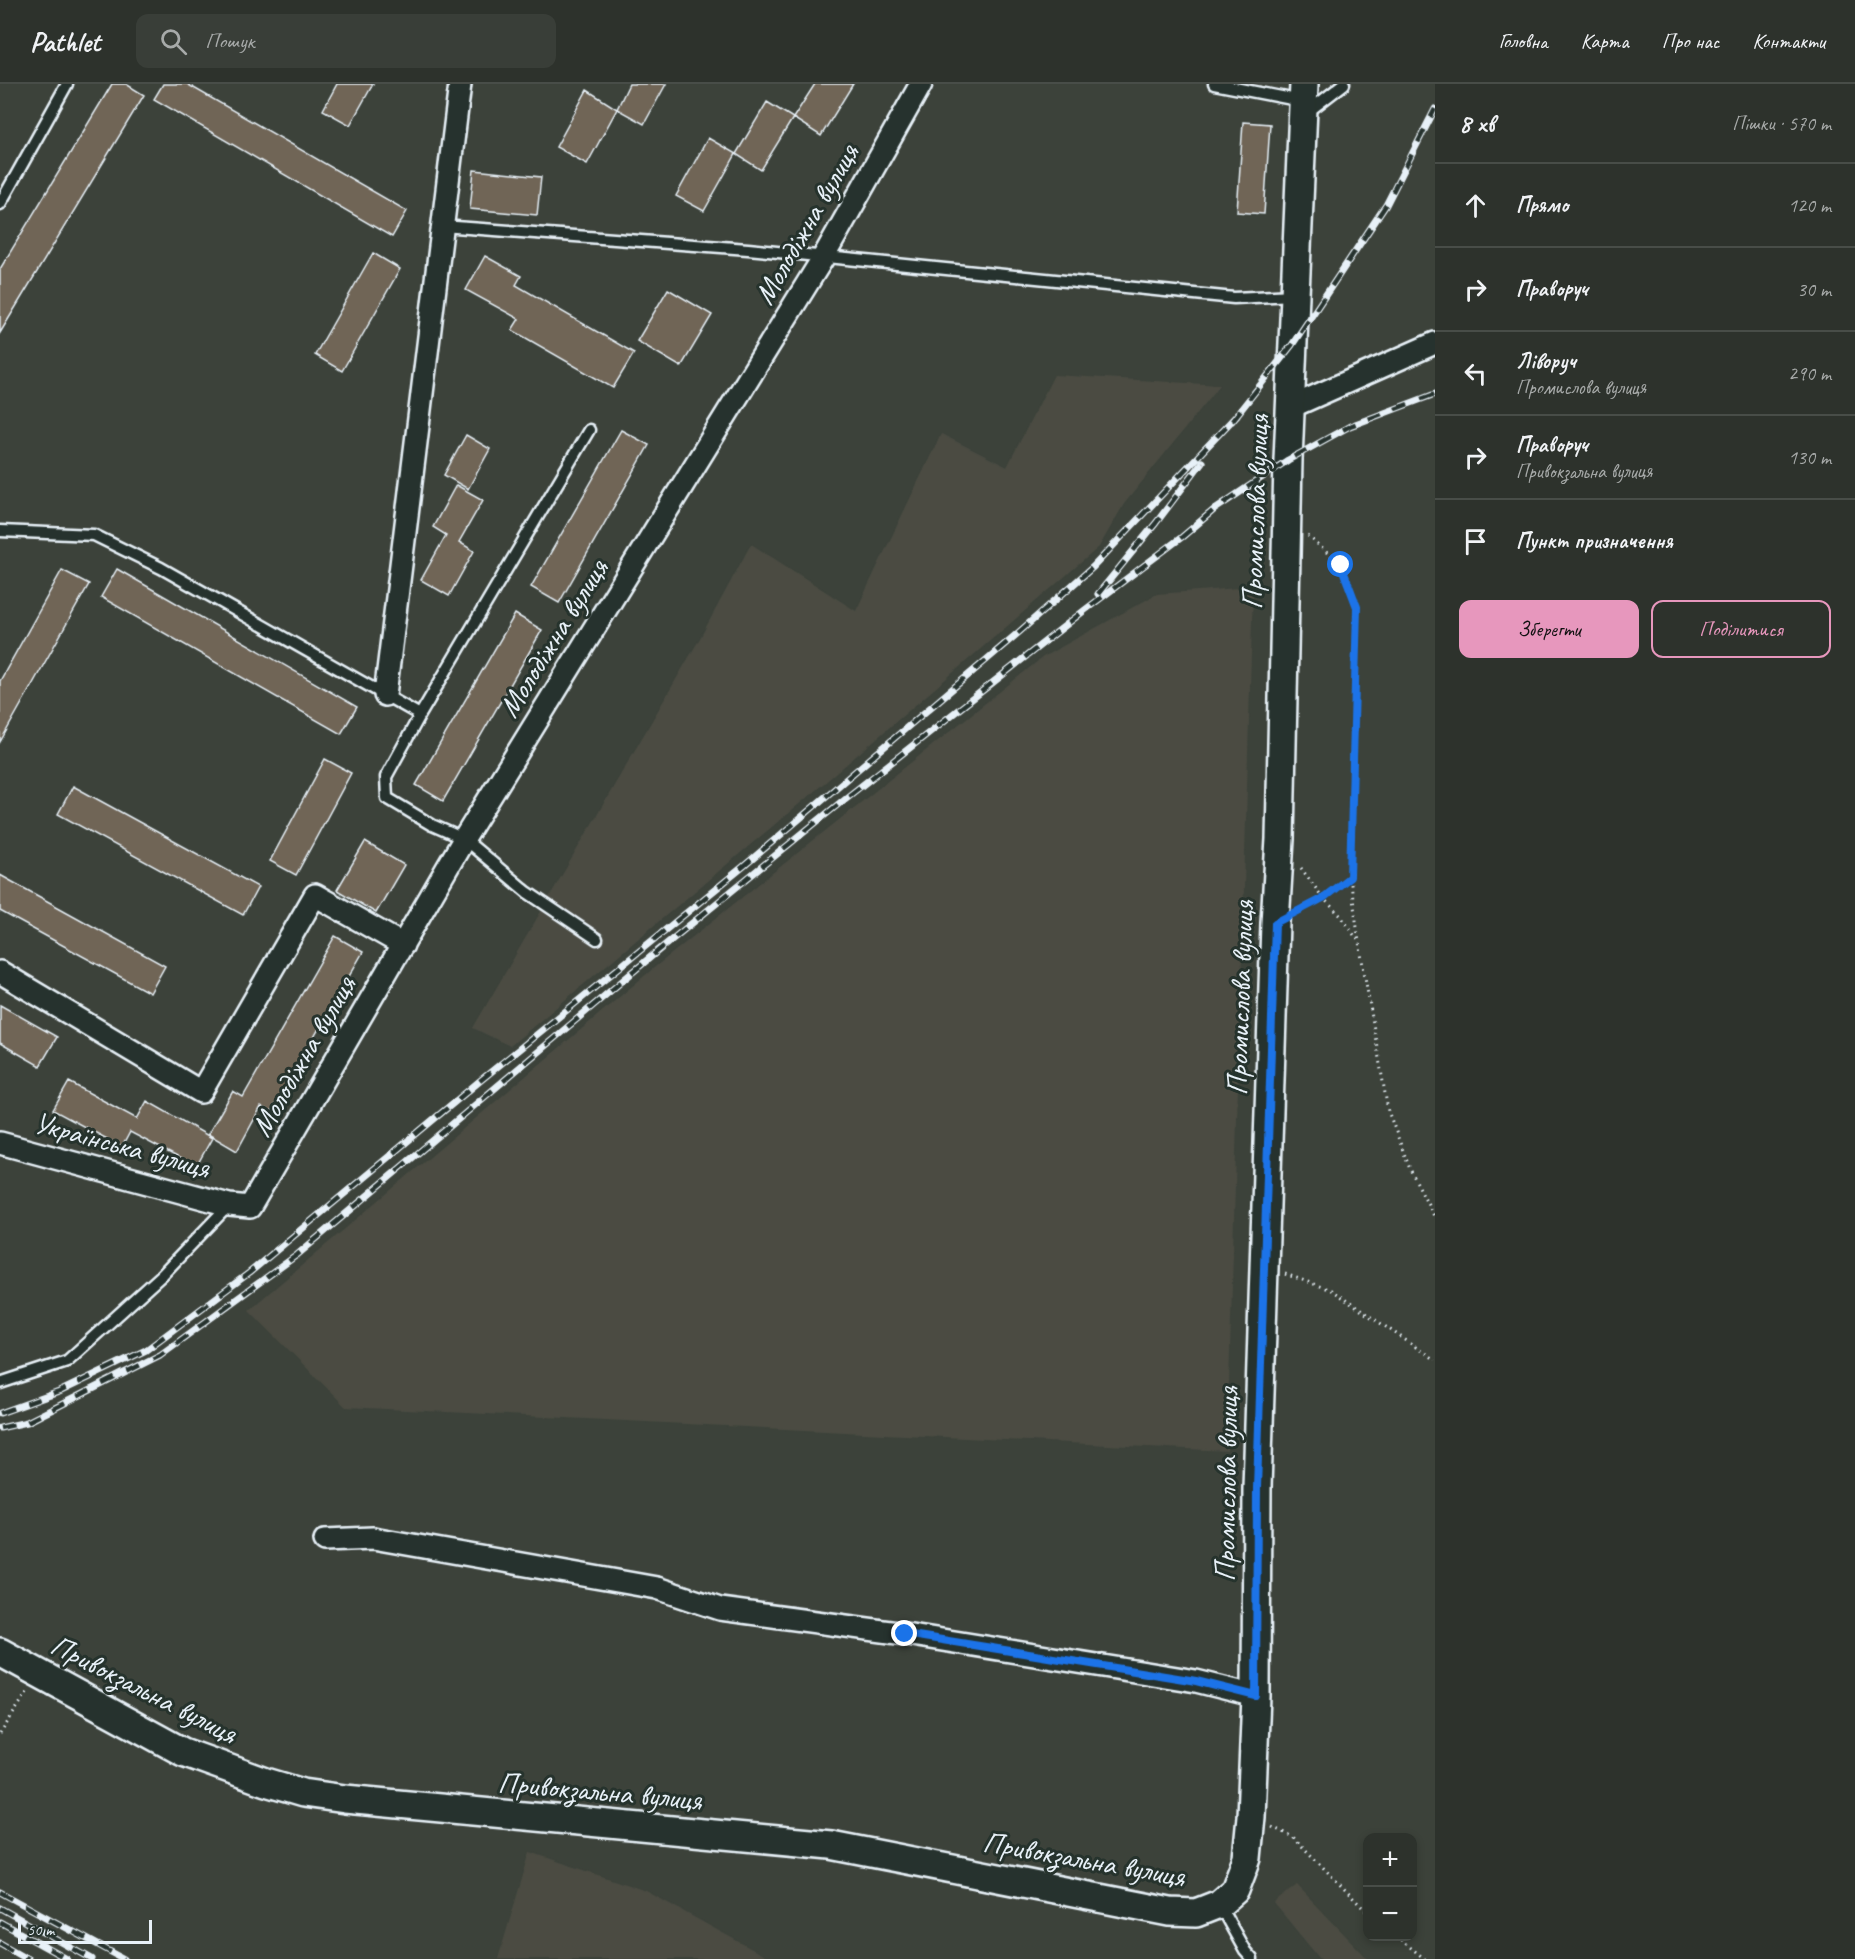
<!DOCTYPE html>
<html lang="uk">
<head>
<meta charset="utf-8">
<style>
	body { margin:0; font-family:Caveat,sans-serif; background:#393e38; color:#f1f3f6 }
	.controls { position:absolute; right:18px; bottom:18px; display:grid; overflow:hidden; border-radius:12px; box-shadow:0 3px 9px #0003 }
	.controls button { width:54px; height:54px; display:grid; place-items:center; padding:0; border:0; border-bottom:2px solid #484d48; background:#2d322c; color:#f1f3f6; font:30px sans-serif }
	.scale { position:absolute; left:18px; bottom:15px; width:134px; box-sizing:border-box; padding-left:6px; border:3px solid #e8f1f8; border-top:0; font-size:16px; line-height:21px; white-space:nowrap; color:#e8f1f8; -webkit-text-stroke:4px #26332d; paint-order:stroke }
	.stop { position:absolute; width:18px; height:18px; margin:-14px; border:4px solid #1a73e8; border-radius:50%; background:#fff }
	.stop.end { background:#1a73e8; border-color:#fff; box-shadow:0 2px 6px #0008 }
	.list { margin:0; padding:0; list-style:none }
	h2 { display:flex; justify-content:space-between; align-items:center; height:78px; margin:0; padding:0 24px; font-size:26px }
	h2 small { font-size:20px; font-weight:400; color:#a7aaa9 }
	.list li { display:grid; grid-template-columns:39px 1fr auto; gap:18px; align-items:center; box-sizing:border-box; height:84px; padding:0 24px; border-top:2px solid #484d48 }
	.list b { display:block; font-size:22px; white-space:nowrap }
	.list p { margin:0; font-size:20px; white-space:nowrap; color:#a7aaa9 }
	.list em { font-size:20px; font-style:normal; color:#a7aaa9 }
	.actions { display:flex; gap:12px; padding:18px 24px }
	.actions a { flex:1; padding:14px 0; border:2px solid #e797bd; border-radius:12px; text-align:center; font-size:21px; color:#e797bd }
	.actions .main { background:#e797bd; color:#111 }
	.icon { flex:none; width:33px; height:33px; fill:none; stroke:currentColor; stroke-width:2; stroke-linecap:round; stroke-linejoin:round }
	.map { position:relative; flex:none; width:1435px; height:1875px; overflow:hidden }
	header { display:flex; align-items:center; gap:36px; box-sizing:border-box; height:84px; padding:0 30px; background:#2d322c; border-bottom:2px solid #484d48 }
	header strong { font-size:28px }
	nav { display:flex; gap:33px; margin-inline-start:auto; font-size:21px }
	.search { width:420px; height:54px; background:#393e38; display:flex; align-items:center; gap:15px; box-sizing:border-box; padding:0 21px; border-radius:12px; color:#a7aaa9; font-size:22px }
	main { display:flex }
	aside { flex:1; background:#2d322c }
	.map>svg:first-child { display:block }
</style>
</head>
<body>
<header>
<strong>Pathlet</strong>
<div class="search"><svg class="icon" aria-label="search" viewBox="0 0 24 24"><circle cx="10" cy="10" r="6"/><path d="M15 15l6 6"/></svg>Пошук</div>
<nav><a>Головна</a><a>Карта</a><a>Про нас</a><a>Контакти</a></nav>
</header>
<main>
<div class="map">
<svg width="1435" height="1875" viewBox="0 0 1435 1875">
	<rect width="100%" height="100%" fill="#3c423a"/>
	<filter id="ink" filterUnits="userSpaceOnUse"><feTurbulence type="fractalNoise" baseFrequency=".0167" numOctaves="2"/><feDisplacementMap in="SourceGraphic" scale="12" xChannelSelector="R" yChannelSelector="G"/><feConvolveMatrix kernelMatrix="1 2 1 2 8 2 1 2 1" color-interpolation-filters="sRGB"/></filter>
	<g filter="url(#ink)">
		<path fill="#4b4c43" d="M1054,291l166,10 -96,119 -25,43 -264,227 -325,272 -37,-18 226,-388 52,-96 105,67 85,-177 66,33z
			M1253,503l-26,864 -881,-44 -97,-97 406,-343 388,-310 114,-63z
			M530,1768l116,39 124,68h-272z
			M1297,1801l71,74h-48l-46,-56z"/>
		<path fill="#6f6557" stroke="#e8f1f8" stroke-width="1.5" d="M112,0h14l18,11 -144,238v-64z
			M163,0h24l220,127 -15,26 -238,-138z
			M337,0h36l-23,41 -27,-15z
			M629,0h37l-22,40 -27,-15z
			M815,0h38l-32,52 -28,-18z
			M587,6l30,19 -30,55 -31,-17z
			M767,18l26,16 -32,52 -25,-16z
			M1243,38l27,2 -6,90 -27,-2z
			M708,54l28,16 -32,57 -28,-15z
			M474,86l67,7 -4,38 -67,-6z
			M373,169l27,16 -58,102 -27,-16z
			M485,172l36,20 -5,9 118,68 -21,35 -101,-58 7,-11 -53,-29z
			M668,205l44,26 -31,52 -44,-26z
			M621,346l28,15 -90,158 -28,-16z
			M466,351l24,14 -22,40 -24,-14z
			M456,401l27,15 -24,42 15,9 -25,45 -28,-16 25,-45 -13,-8z
			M117,485l240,138 -16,27 -240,-137z
			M62,486l27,14 -89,158v-61z
			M515,530l27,16 -99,171 -27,-16z
			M325,675l26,14 -55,102 -26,-14z
			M73,702l185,101 -15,28 -185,-101z
			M365,758l39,23 -28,48 -39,-23z
			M0,791l165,91 -15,27 -150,-82z
			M335,852l28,16 -92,160 -10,-5 -24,44 -29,-17 25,-43 10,6z
			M0,921l57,32 -17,29 -40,-23z
			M69,998l68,37 10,-18 65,37 -16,29 -66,-35 -8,15 -69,-37z"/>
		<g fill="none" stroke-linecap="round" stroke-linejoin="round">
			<defs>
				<path id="service" d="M1214,0l88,17
					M1305,30l39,-30
					M0,120l67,-120
					M442,142l306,23 486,49 60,-3
					M589,346l-169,285 -34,62 1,21 45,27 32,14 63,53 70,47
					M0,447l94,4 67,33 259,147
					M0,1299l67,-22 95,-86 67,-70
					M1219,1820l26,47 7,8"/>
				<path id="minor" d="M1291,323l144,-64
					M385,611l75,-611
					M0,888l201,120 114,-197 88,50
					M0,1059l229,62 21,2 214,-368 359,-581 98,-174
					M325,1456l48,-2 284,50 63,21 185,25 291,47 60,15"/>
				<path id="tertiary" d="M0,1568l183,100 83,30 37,11 42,6 486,46 339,67 26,1 23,-9 16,-14 12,-32 4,-41 5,-121 1,-208 18,-565 5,-84 8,-379 16,-376"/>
			</defs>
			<use href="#service" stroke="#e8f1f8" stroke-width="15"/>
			<use href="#minor" stroke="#e8f1f8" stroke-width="26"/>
			<use href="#tertiary" stroke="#e8f1f8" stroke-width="32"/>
			<path stroke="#e8f1f8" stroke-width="3" stroke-dasharray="1.5 4.5" stroke-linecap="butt" d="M1308,452l33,29 16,42 -7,270 9,65
				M1301,784l22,30 18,18 18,26 29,169 22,58 25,49
				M1298,827l25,-13 27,-21
				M1285,1190l46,16 104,70
				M0,1650l28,-43
				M1272,1743l21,10 75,76
				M1396,1852l29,23"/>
			<use href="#service" stroke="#26332d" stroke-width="10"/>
			<use href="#minor" stroke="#26332d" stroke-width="21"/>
			<use href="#tertiary" stroke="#26332d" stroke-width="27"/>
			<defs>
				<path id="rail" d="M1232,337l60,-76 94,-140 49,-96
					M1098,510l58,-71 46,-61
					M0,1329l59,-21 87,-42 103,-77 232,-193 263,-214 274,-233 75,-66 144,-152
					M0,1344l27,-6 133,-67 137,-100 362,-305 187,-152 239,-188 97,-73 33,-28 73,-49 62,-34 85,-32
					M0,1808l124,67
					M0,1824l92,51
					M0,1838l67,37
					M0,1859l28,16"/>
			</defs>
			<use href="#rail" stroke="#e8f1f8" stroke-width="7"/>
			<use href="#rail" stroke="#26332d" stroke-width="4.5" stroke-dasharray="14" stroke-linecap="butt"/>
		</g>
	</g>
	<g fill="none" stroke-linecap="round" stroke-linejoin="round" filter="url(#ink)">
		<path stroke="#1a73e8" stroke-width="8" d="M905,1550l291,47 60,15 1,-208 18,-565 48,-25 27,-21 7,-270 -16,-42"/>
	</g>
	<g text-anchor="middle" stroke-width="6" stroke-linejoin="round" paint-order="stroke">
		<g font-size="30" fill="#e8f1f8" stroke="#26332d">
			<text transform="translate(806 140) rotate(-60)" y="10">Молодіжна вулиця</text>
			<text transform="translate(1255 428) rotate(-88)" y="10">Промислова вулиця</text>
			<text transform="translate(553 554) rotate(-58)" y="10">Молодіжна вулиця</text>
			<text transform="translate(1240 914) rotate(-88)" y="10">Промислова вулиця</text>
			<text transform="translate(303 972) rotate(-60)" y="10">Молодіжна вулиця</text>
			<text transform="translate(122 1061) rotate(15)" y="10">Українська вулиця</text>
			<text transform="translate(1226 1400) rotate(-89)" y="10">Промислова вулиця</text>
			<text transform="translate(144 1605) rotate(27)" y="10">Привокзальна вулиця</text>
			<text transform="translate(600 1707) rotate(5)" y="10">Привокзальна вулиця</text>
			<text transform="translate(1084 1775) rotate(10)" y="10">Привокзальна вулиця</text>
		</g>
	</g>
</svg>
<div class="controls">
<button>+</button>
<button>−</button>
</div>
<div class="scale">50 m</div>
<div class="stop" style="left:1341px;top:481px"></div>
<div class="stop end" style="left:905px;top:1550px"></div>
</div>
<aside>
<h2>8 хв<small>Пішки · 570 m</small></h2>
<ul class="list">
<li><svg class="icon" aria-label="ahead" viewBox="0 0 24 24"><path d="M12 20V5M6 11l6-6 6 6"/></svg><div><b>Прямо</b></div><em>120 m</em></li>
<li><svg class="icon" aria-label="right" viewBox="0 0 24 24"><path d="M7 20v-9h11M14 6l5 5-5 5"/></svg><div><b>Праворуч</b></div><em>30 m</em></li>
<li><svg class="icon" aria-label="left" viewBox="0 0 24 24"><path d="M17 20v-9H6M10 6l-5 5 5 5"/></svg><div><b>Ліворуч</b><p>Промислова вулиця</p></div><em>290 m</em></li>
<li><svg class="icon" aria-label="right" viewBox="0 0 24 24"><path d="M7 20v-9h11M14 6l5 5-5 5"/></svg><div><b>Праворуч</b><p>Привокзальна вулиця</p></div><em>130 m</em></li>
<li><svg class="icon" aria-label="arrive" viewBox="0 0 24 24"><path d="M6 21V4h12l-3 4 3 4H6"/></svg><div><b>Пункт призначення</b></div></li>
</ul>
<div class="actions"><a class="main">Зберегти</a><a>Поділитися</a></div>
</aside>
</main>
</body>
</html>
